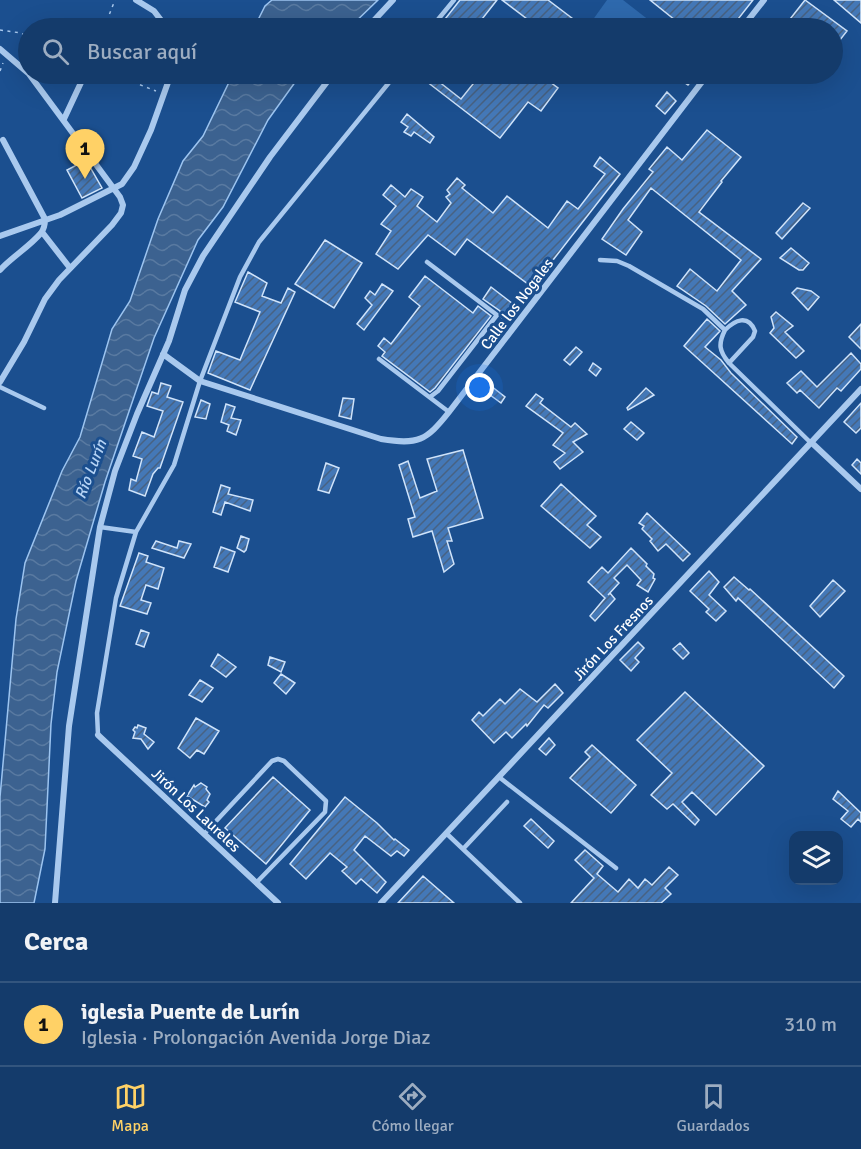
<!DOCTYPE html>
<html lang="es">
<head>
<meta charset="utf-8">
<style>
	body { margin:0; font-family:Signika,sans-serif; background:#1d4271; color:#f1f3f6 }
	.controls { position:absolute; right:18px; bottom:18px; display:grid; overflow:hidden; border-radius:12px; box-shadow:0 6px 24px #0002 }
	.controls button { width:54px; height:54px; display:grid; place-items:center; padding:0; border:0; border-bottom:2px solid #33557e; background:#143b6b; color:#f1f3f6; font:30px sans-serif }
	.you { position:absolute; left:480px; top:388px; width:21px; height:21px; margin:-15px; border:4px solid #fff; border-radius:50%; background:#1a73e8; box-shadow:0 0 0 9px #1a73e833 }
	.badge { display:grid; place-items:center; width:39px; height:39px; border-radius:50%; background:#ffd166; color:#111; font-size:20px; font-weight:700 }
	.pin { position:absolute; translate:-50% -50px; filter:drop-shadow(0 2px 3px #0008) }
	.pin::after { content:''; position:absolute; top:32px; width:21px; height:18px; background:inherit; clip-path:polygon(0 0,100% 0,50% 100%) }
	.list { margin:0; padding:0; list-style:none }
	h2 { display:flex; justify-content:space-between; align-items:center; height:78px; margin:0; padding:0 24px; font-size:26px }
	h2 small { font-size:20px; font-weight:400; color:#9dadc1 }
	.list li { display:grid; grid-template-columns:39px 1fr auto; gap:18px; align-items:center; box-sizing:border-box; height:84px; padding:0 24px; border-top:2px solid #33557e }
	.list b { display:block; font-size:22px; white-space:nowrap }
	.list p { margin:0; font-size:20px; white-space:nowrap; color:#9dadc1 }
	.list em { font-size:20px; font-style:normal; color:#9dadc1 }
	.icon { flex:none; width:33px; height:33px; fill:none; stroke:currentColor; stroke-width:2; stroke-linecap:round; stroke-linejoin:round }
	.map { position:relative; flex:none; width:861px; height:903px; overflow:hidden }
	.search { position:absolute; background:#143b6b; box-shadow:0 6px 24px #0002; left:18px; right:18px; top:18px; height:66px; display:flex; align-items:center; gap:15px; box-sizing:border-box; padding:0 21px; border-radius:33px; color:#9dadc1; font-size:22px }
	.sheet { height:162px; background:#143b6b }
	nav { display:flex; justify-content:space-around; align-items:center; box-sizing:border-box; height:84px; border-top:2px solid #33557e; background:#143b6b; font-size:16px; color:#9dadc1 }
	nav a { display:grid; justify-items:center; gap:3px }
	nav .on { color:#ffd166 }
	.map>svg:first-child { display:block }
</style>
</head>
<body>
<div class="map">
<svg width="861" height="903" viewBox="0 0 861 903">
	<defs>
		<pattern id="water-waves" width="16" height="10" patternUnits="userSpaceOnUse" patternTransform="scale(1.5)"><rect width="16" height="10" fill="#3c6290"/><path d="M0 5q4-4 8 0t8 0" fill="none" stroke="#597aa1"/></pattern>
		<pattern id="building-hatch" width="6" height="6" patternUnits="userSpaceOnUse" patternTransform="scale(1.5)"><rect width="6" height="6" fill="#4478b7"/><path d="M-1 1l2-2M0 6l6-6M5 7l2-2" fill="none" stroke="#486282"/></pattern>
	</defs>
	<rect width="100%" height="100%" fill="#1b4f8f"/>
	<path fill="#2e69ad" d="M607,0h16l36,28h-72z"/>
	<path fill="url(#water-waves)" stroke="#9cc4f0" stroke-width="1.5" d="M272,0h106l-29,28h-95l11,-22z
		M233,74h68l-33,46 -45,87 -25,33 -44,98 -49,144 -29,99 -19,91 -6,52 -6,125 -11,54h-34v-106l16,-178 9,-56 37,-92 18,-34 32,-108 18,-28 28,-82 25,-58 20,-25z"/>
	<path fill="url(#building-hatch)" stroke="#cfe3fa" stroke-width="1.5" d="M460,0h37l-22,28h-37z
		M502,0h46l37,28h-46z
		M650,0h103l-22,28h-46z
		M805,0l42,31 -15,19v-22h-49z
		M834,0h27v23z
		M426,74h3l32,25 20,-25h58l19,14 -17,23 -13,-9 -28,36 -78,-60z
		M686,74h11l-9,11 -7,-5z
		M667,92l9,9 -11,13 -9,-8z
		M407,114l27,23 -4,6 -16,-11 -3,4 -7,-4 4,-5 -7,-5z
		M707,130l34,27 -20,24 1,1 -23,30 62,47 -29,32 14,14 -21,19 -19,-18 -29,-20 13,-17 27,22 24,-31 -90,-72 -23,32 14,12 -16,23 -24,-16 21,-30 30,-37 -4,-3 18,-22 15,13z
		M600,157l20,17 -88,113 -65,-48 -12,16 -27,-20 -30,34 -22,-15 15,-23 -10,-7 15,-18 -13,-11 8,-10 14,12 6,-8 12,8 -6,9 20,16 14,-19 -5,-6 4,-3 -3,-4 10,-12 8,7 -3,3 31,25 14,-17 41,32 19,-27 11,8 27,-35 -11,-8z
		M86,160l16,28 -20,10 -15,-28z
		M803,203l7,5 -28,31 -6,-6z
		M325,240l37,23 -28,45 -39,-24z
		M791,248l18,15 -6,7h-4l-19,-12z
		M248,272l19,11 -5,13 19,7 7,-15 7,4 -45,98 -42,-17 8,-22 24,9 20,-48 -25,-10z
		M425,276l48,37 5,-7 13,10 -56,72 -5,4 -48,-36 3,-4 -7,-6 6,-8 7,6 29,-38 -11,-9z
		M382,284l11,7 -29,39 -7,-6 15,-19 -7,-7 5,-7 5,4z
		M491,287l26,20 -10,15 -6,-5 -1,-6 -17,-12z
		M797,288l14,3 8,6 -11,13 -16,-17z
		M776,312l17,14 -8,6 19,19 -8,7 -26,-25 4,-5 -3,-11z
		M707,319l13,12 -15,16 16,13 10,13 66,64 -5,7 -108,-98z
		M861,324v25l-12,-12z
		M576,347l6,5 -12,13 -6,-5z
		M851,353l10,11v5l-20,22 -4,-3 -18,20 -19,-18 -3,3 -10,-10 14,-12 16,16z
		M593,363l8,6 -5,7 -7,-6z
		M486,382l19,15 -4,6 -19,-14z
		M161,383l10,3 -4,11 16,5 -23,66h-2l-5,6 -8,22 -16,-6 2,-11 5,2 6,-22 -9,-3 9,-24 12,5 9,-26 -16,-5 5,-14 6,2z
		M646,388l8,7 -26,15 -1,-2z
		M536,394l7,5 -3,4 31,24 4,-4 12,11 -14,8 10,10 -23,17 -6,-7 11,-9 -12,-8 10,-12 -37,-27z
		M343,398l11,1 -3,20 -12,-3z
		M201,400l9,4 -4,15 -11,-2z
		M861,403v25l-5,5 -12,-11z
		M226,404l9,3 -4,11 10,2 -5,15 -9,-4 2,-6 -8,-3z
		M631,422l13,11 -7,7 -13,-11z
		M463,450l20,68 -35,10 4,13h-5l7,23 -10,8 -12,-41 -19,6 -5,-18 7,-2 -16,-52 9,-4 12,37 17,-7 -10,-32z
		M857,459l4,4v11l-9,-9z
		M326,463l13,5 -10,25 -11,-3z
		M561,484l35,32 -9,9 14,12 -11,11 -49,-42z
		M221,485l9,3 -2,6 25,6 -3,11 -25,-9 -4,13 -8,-3z
		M647,513l43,41 -7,7 -17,-17 -8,7 -8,-10 2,-2 -10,-10 2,-3 -5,-3z
		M241,536l8,3 -3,11 -2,2 -7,-4z
		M156,541l21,7 2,-7 12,3 -7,14 -32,-10z
		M221,547l14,5 -7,20 -14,-5z
		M631,548l16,16 -1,2 8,8 -1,4 2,1 -7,13 -11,-7 4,-5 -14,-15 -13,13 5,5 -11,12 2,-2 5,6 -20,22 -5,-5 15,-18 -17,-16 14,-15 6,6z
		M139,553l9,3 -2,6 18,6 -6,21 -12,-4 -5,15 10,3 -4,11 -27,-8z
		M709,571l10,11 -10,13 17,16 -10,10 -10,-9 3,-3 -19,-18z
		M734,577l15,13 1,-1 94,87 -10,12 -96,-90 -2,3 -12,-14z
		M833,580l12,11 -25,26 -10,-11z
		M141,630l8,3 -5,14 -8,-3z
		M638,642l6,6 -9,10 4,4 -8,9 -11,-11z
		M680,643l9,10 -6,6 -10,-10z
		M218,654l18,13 -10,10 -15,-11z
		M270,657l15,5 -4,10 -13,-7z
		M281,674l14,9 -9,11 -12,-11z
		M200,680l13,8 -11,14 -13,-7z
		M555,684l8,9 -15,15 -4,-3 -17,21 -1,-2 -14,14 -6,-6 -12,11 -22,-23 7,-8 4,4 17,-17 5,5 15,-15 17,13z
		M685,692l79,74 -48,49 -24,-23 -10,10 17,18 -4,5 -22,-21 -6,5 -16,-14 21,-22 -35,-33z
		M196,718l23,13 -15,23 -7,-4 -7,8 -12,-10z
		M138,725l8,3 -2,6 10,8 -6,7 -7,-10 -8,-1 2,-6 -2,-2 2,-3 2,1z
		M549,738l6,7 -9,10 -7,-6z
		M592,745l44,40 -25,28 -41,-35 20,-21 -5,-5z
		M273,777l37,33 -44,54 -41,-36z
		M201,783l6,4 -1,2 4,5 -3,6 2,2 -4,5 -18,-11 7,-11 1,2z
		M838,791l23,22v9l-3,-3 -7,8 -10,-8 7,-8 -15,-12z
		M345,797l32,26 17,17 1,-1 14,11 -5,6 -7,-5 -6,5 -26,-20 -11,14 32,32 -9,11 -16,-14 -5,5 -14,-13 5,-4 -17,-14 -24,26 -16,-15z
		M531,819l23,22 -6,7 -24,-22z
		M585,850l18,16 -6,8 21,18 11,-13 9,9 7,-9 7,6 17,-18 9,8 -13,13 6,6 -10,9h-90l23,-25 -19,-18z
		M423,876l31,27h-56z"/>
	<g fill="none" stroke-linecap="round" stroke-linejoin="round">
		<path stroke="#a9c9ee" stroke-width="1.5" stroke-dasharray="3 4.5" stroke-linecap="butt" d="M104,28l11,-28
			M0,30l21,3 7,4
			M0,71l3,-8
			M112,74l44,17"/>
		<path stroke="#a9c9ee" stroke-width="4.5" d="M431,28l23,-28
			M600,260l17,1 12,5 74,43 22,21c10,-10 23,-16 30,1l-2,6 -24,26 82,80
			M427,262l70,53 -59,76 -8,6
			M725,330c-7,14 -6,21 4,33
			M379,359l70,53
			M0,387l44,21
			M100,527l36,5
			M98,735l-1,-22 19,-115 20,-66 38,-67 26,-84 40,-104 19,-35 137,-168
			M499,777l117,91
			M446,833l74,70
			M204,834l68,-73 6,-2 6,2 42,40 -1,11 -69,71
			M463,849l44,-47"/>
		<path stroke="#a9c9ee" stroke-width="6" d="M136,0l18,11 13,17
			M367,28l26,-28
			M742,28l22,-28
			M0,49l28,24
			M64,119l21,-45
			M3,140l42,79
			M42,232l28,36
			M0,236l60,-21 62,-31 12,-17 17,-37 20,-56
			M0,270c12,-13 29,-23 41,-37 3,-4 4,-8 4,-14
			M163,354l37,27 181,58c37,6 45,2 68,-27l259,-338
			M0,382l24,-40 21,-43 14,-19 53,-55 9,-12 2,-8 -3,-8 -91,-123
			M812,443l49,46
			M98,735l180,168
			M55,903l14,-177 31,-199 15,-56 22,-57 32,-73 16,-51 18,-34 67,-99 63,-83
			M381,903l480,-514"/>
	</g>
	<g text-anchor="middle" stroke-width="6" stroke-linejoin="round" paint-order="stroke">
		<g font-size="15" fill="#fff" stroke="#1b4f8f">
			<text transform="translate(517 304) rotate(-53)" y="5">Calle los Nogales</text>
			<text transform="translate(613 638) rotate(-47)" y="5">Jirón Los Fresnos</text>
			<text transform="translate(196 810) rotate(43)" y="5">Jirón Los Laureles</text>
		</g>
		<g font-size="16" font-style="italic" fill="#b5d3f5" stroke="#1b4f8f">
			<text transform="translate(90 469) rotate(-69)" y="6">Río Lurín</text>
		</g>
	</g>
</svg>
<div class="controls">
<button><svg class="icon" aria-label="layers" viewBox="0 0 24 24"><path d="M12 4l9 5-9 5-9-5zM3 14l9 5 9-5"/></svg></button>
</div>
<div class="you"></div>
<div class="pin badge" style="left:85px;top:179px">1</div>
<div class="search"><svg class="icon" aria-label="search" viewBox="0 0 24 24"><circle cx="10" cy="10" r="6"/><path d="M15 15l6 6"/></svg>Buscar aquí</div>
</div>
<section class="sheet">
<h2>Cerca<small></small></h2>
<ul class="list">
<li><span class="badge">1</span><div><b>iglesia Puente de Lurín</b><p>Iglesia · Prolongación Avenida Jorge Diaz</p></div><em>310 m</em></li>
</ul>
</section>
<nav>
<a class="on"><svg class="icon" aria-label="map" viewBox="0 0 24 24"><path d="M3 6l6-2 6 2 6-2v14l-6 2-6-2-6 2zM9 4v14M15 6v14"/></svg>Mapa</a>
<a><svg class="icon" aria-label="directions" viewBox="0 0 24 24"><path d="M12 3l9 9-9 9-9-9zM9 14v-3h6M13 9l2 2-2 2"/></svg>Cómo llegar</a>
<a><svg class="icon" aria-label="saved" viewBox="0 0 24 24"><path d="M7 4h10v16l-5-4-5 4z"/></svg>Guardados</a>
</nav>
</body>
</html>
